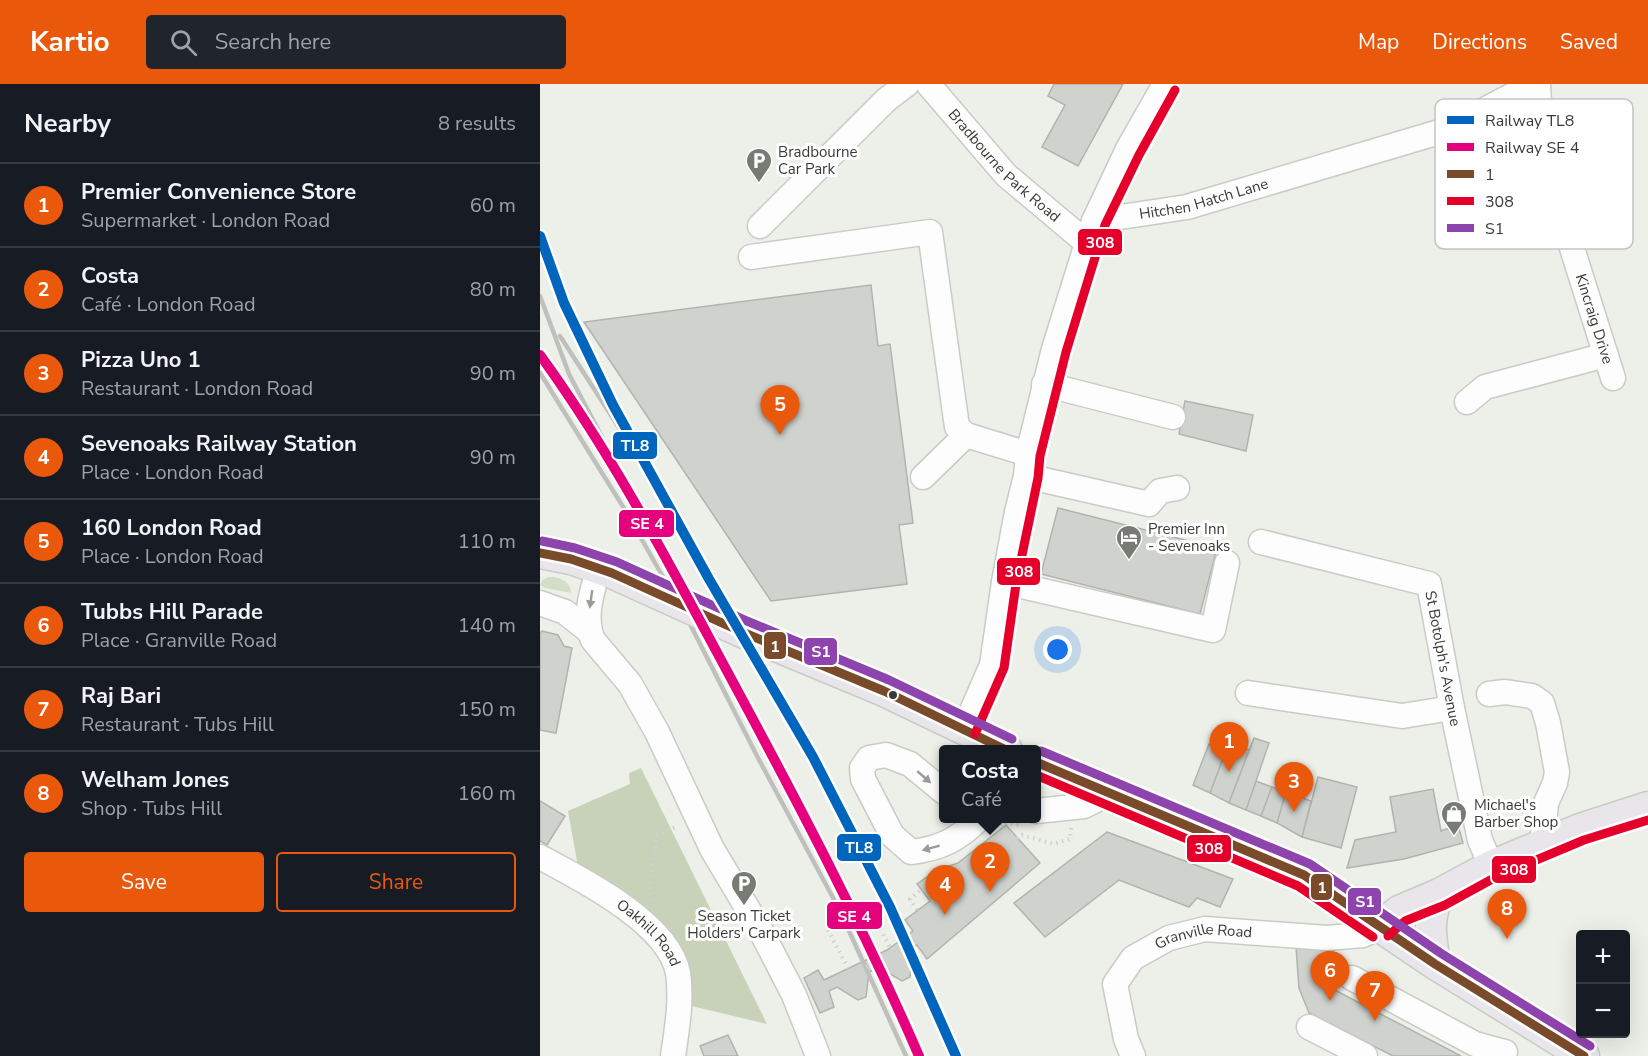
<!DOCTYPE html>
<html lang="en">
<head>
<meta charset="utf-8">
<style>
	body { margin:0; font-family:"Nunito Sans",sans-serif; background:#20242c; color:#f1f3f6 }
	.controls { position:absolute; right:18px; bottom:18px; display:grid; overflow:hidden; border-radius:6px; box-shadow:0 6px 24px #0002 }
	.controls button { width:54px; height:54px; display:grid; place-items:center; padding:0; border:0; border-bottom:2px solid #363941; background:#171b24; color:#f1f3f6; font:30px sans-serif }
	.you { position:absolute; left:518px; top:566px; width:21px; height:21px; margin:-15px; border:4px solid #fff; border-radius:50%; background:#1a73e8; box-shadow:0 0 0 9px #1a73e833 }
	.badge { display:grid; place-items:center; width:39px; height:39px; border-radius:50%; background:#ea580c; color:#fff; font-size:20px; font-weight:700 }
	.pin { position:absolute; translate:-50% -50px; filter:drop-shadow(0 2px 3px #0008) }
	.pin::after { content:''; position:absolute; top:32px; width:21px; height:18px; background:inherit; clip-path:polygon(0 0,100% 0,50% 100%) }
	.popup { position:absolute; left:399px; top:661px; width:102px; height:78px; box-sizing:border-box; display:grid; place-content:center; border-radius:6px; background:#171b24; filter:drop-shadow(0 2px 4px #0005); font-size:20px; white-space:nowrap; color:#9ea1a6 }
	.popup b { font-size:22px; color:#f1f3f6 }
	.popup::after { content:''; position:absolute; left:50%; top:100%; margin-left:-12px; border:12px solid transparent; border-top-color:#171b24 }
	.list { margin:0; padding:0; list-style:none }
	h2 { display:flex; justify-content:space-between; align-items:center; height:78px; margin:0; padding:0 24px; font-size:26px }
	h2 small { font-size:20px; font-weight:400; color:#9ea1a6 }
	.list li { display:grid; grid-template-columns:39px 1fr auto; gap:18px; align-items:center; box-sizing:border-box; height:84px; padding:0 24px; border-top:2px solid #363941 }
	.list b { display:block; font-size:22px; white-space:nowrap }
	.list p { margin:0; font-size:20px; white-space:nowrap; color:#9ea1a6 }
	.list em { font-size:20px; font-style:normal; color:#9ea1a6 }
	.actions { display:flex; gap:12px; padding:18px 24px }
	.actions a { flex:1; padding:14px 0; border:2px solid #ea580c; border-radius:6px; text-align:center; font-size:21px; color:#ea580c }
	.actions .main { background:#ea580c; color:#fff }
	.icon { flex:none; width:33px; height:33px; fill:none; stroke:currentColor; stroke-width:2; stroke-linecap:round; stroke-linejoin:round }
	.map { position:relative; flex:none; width:1108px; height:972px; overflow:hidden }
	header { display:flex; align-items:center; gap:36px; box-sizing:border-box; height:84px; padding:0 30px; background:#ea580c; color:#fff }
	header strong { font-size:28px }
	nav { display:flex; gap:33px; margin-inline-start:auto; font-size:21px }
	.search { width:420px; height:54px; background:#20242c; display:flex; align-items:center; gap:15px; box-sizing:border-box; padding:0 21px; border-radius:6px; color:#9ea1a6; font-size:22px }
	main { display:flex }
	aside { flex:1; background:#171b24 }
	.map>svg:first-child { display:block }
</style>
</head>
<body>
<header>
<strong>Kartio</strong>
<div class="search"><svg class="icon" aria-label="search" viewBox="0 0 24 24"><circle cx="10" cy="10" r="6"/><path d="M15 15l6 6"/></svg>Search here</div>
<nav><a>Map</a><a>Directions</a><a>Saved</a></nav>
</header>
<main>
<aside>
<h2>Nearby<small>8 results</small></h2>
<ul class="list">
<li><span class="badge">1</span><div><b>Premier Convenience Store</b><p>Supermarket · London Road</p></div><em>60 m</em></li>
<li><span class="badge">2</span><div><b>Costa</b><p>Café · London Road</p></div><em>80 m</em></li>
<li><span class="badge">3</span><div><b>Pizza Uno 1</b><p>Restaurant · London Road</p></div><em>90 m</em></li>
<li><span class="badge">4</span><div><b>Sevenoaks Railway Station</b><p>Place · London Road</p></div><em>90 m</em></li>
<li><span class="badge">5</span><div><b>160 London Road</b><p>Place · London Road</p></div><em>110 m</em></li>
<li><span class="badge">6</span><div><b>Tubbs Hill Parade</b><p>Place · Granville Road</p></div><em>140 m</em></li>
<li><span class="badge">7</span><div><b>Raj Bari</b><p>Restaurant · Tubs Hill</p></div><em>150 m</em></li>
<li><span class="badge">8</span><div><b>Welham Jones</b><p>Shop · Tubs Hill</p></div><em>160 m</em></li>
</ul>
<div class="actions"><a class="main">Save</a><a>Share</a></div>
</aside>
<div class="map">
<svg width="1108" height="972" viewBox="0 0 1108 972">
	<rect width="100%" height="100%" fill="#ecf0e8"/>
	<path fill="#d3ddc7" d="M9,493c11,-1 22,5 22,16l-26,-5 -5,-3 2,-5z"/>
	<path fill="#c7d2b9" d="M101,684l126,256 -88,-21 -5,-43 -94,-82 -12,-67 62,-27 -1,-11z"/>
	<path fill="#d0d3cd" stroke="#b1b4ae" stroke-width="1.5" d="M514,0h69l-45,82 -36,-19 23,-42 -17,-9z
		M331,201l7,61 12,-2 23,179 -14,2 8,59 -136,17 -187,-279z
		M645,317l68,14 -7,36 -67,-17z
		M518,424l159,40 -17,66 -159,-40z
		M2,547l16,4 6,11 8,2 -16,85 -16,-3v-97z
		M714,654l15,5 -23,67 -17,-7z
		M689,658l20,8 -20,53 -19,-10z
		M669,660l17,7 -16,42 -17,-8z
		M778,693l39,10 -16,61 -39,-11z
		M716,697l16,6 -11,29 -15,-6z
		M732,703l14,5 -9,31 -16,-7z
		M893,705l8,42 17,-6 5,18 -59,16 -57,9 8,-28 41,-8 -6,-35z
		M746,708l25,9 -9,36 -25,-14z
		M0,717l25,15 -18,29 -7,-4z
		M466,741l34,38 -113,96 -10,-14 -4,3 -3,29 -8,4 -22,-13 -11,4 -3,25 -8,3 -21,-13 -8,4 5,16 -14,6 -16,-35 14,-8 6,10 63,-30 26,-19 -8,-11 25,-19 -13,-17 20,-14 21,-7z
		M567,748l126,47 -13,28 -23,-9 -8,9 -70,-27 -74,57 -31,-34z
		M756,863l30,1 1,38 134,70h-68l-84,-43 -10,-25z
		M188,951l10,21h-34l-4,-10z"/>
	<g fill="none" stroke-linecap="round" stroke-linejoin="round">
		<defs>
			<g id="minor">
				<path id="s1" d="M388,0l78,91 81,68"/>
				<path id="s2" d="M998,0l4,69 71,225"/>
				<path id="s3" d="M554,137l93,-14 259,-77 88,-46"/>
				<path d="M220,142l126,-126 21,-16"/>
				<path d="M211,173l179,-25 27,195 9,8 62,19"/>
				<path d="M504,300l129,33"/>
				<path d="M927,318l18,-15 121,-32"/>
				<path d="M486,392l123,28 11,-13 17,-3"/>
				<path d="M383,393l43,-42"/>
				<path id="s4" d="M721,458l168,42 23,124 28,132 11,26"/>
				<path d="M59,485c-7,21 -16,49 -6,71l37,44 27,48 55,117 49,82 33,64 24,61"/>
				<path d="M464,498l209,48 14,-67"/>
				<path d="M0,519l25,9 24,19"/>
				<path d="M708,609l154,23 50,-8"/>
				<path d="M949,610l16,-2 27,4 10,7 6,20 9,49 -2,11 -9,20 -4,42"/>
				<path d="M424,645l28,-64 12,-83 13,-70 9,-36 2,-22 26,-105 40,-128 34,-72 37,-65"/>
				<path d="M404,708l-34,-28 -24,-9 -17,3 -7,10 1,11 29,56 19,17c29,-3 48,-13 69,-34"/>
				<path d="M496,727l48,-5 24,-12"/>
				<path id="s5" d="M0,773c41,22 129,66 138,116 4,27 -1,56 -5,83"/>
				<path d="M812,894l123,66 30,8"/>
				<path d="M769,943l56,29"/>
				<path id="s6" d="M593,972l-7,-17 -11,-55 18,-26 36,-20 36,-9 122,9 36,-3 17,-8"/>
			</g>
			<path id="major" d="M0,469l31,6 41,14
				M202,548l142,59 123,59
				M496,678l268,113 131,89 149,92
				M840,843l19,-16 40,-17 52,-28 89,-37 68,-22
				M895,880c-4,-27 -8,-45 4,-70"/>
		</defs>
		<use href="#minor" stroke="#c9ccc6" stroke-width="27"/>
		<use href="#major" stroke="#c9cbc7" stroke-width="33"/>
		<path stroke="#d0d1cf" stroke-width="4" stroke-dasharray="1.5 4.5" stroke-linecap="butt" d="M460,741l4,-3 15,3
			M114,816l-5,-10 8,-55 21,-9
			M377,826l-7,-11 38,-31
			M332,829l22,42
			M288,846l23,44
			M375,856l20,-15 83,-88 4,-2 31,9 17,-5 1,-11"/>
		<use href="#minor" stroke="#fcfdfc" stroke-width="24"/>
		<use href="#major" stroke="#e8e6ea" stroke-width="30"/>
		<path stroke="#bfc0be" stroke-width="4.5" d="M0,212l29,78 68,130
			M20,252l101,157
			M0,289l85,137 67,118 65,128 82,153 67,147"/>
		<defs>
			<path id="major-bridge" d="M72,489l130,59"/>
		</defs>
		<use href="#major-bridge" stroke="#c9cbc7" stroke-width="33" stroke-linecap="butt"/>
		<path stroke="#d0d1cf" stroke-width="4" stroke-dasharray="1.5 4.5" stroke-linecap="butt" d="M277,905l77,-34 21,-15"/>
		<use href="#major-bridge" stroke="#e8e6ea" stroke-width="30"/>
		<defs>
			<path id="bus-1" d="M0,469l31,6 41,14 130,59 142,59 122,59
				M496,678l268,113 131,89 149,92"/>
			<path id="bus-2" d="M435,650l29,-66 12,-84 22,-106 2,-22 26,-104 39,-127 34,-70 36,-65
				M496,691l262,111 75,51
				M848,852l17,-15 40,-16 51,-28 88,-37 64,-20"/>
			<path id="bus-3" d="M2,457l33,7 42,14 130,59 142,59 123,59
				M501,667l269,113 132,90 148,92"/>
		</defs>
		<use href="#bus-1" stroke="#fff" stroke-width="14"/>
		<use href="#bus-2" stroke="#fff" stroke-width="14"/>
		<use href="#bus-3" stroke="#fff" stroke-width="14"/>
		<use href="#bus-1" stroke="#7a4b2a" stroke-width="9"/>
		<use href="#bus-2" stroke="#e4002b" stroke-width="9"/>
		<use href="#bus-3" stroke="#8e44ad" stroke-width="9"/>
		<defs>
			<path id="rail-1" d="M0,152l24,67 49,102 96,174 104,178 77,150 66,149"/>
			<path id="rail-2" d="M0,271c72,99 129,208 187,316 68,126 135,253 192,385"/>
		</defs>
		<use href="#rail-1" stroke="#fff" stroke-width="15"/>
		<use href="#rail-2" stroke="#fff" stroke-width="15"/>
		<use href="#rail-1" stroke="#0065bd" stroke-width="10"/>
		<use href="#rail-2" stroke="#e5007d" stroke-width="10"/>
	</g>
	<defs><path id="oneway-solid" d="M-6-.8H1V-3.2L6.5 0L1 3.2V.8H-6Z" transform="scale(1.5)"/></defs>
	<g fill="#9a9c99">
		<use href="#oneway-solid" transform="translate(51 515) rotate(98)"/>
		<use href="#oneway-solid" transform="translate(384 693) rotate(41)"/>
		<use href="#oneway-solid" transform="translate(391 764) rotate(165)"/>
	</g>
	<defs>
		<symbol id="parking-pin" viewBox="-11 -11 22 30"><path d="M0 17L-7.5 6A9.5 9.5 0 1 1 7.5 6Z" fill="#787b74" stroke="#fff"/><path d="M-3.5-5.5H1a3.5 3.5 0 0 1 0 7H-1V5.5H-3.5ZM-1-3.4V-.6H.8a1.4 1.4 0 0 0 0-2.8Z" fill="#fff"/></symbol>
		<symbol id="hotel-pin" viewBox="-11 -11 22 30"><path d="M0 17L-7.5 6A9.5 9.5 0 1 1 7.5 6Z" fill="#787b74" stroke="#fff"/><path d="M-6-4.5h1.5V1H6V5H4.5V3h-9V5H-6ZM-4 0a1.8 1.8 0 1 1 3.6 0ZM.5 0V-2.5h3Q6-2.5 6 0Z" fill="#fff"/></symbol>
		<symbol id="shop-pin" viewBox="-11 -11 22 30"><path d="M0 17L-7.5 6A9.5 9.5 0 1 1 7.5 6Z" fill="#787b74" stroke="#fff"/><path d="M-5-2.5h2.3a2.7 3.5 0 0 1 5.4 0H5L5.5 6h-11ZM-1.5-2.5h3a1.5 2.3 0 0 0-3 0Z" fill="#fff"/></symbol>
	</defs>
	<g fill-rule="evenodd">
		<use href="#parking-pin" x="204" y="62" width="30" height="40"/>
		<use href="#hotel-pin" x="574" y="439" width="30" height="40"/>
		<use href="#shop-pin" x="899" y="715" width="30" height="40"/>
		<use href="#parking-pin" x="189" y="785" width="30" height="40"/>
	</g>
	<circle fill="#393c36" stroke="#fff" stroke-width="2" cx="353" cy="611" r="5"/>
	<g text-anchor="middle" stroke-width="6" stroke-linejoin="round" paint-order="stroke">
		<g font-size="15" fill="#393c36" stroke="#fff" text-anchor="start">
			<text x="238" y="73">Bradbourne<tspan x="238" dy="17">Car Park</tspan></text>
			<text x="608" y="450">Premier Inn<tspan x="608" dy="17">- Sevenoaks</tspan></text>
			<text x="934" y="726">Michael's<tspan x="934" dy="17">Barber Shop</tspan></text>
			<text x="204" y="837" text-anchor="middle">Season Ticket<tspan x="204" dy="17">Holders' Carpark</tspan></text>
		</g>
		<g font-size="15" fill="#393c36" stroke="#fff">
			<text dy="5" stroke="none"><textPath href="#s1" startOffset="112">Bradbourne Park Road</textPath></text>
			<text dy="5" stroke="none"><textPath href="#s3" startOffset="112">Hitchen Hatch Lane</textPath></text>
			<text dy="5" stroke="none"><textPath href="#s2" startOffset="243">Kincraig Drive</textPath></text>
			<text dy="5" stroke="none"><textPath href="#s4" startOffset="249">St Botolph's Avenue</textPath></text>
			<text dy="5" stroke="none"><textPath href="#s5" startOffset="134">Oakhill Road</textPath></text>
			<text dy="5" stroke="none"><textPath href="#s6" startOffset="182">Granville Road</textPath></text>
		</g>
	</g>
	<rect x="895" y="15" width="198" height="150" rx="9" fill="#fff" stroke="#c4c4c3" stroke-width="1.5"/>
	<rect x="907" y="32" width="27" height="8" fill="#0065bd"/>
	<rect x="907" y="59" width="27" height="8" fill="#e5007d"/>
	<rect x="907" y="86" width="27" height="8" fill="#7a4b2a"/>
	<rect x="907" y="113" width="27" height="8" fill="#e4002b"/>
	<rect x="907" y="140" width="27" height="8" fill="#8e44ad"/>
	<g font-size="16" fill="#393c36">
		<text x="945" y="42">Railway TL8</text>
		<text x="945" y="69">Railway SE 4</text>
		<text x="945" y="96">1</text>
		<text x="945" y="123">308</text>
		<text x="945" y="150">S1</text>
	</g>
	<g stroke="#fff" stroke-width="2">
		<rect x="537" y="144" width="46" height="28" rx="6" fill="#e4002b"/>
		<rect x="72" y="347" width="46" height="29" rx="6" fill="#0065bd"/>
		<rect x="78" y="425" width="57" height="29" rx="6" fill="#e5007d"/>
		<rect x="456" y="473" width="45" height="29" rx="6" fill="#e4002b"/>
		<rect x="223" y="547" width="24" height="29" rx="6" fill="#7a4b2a"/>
		<rect x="263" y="553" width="35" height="29" rx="6" fill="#8e44ad"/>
		<rect x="296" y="749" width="46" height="29" rx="6" fill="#0065bd"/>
		<rect x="646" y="750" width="46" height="29" rx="6" fill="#e4002b"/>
		<rect x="951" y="771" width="46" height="29" rx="6" fill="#e4002b"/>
		<rect x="770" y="789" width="23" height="28" rx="6" fill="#7a4b2a"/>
		<rect x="807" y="803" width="35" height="29" rx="6" fill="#8e44ad"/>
		<rect x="286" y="817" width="57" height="29" rx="6" fill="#e5007d"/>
	</g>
	<g font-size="16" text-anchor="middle" font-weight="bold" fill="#fff">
		<text x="560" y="164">308</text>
		<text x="95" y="367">TL8</text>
		<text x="107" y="445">SE 4</text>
		<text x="479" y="493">308</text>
		<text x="235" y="568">1</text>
		<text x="281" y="573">S1</text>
		<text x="319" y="769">TL8</text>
		<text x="669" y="770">308</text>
		<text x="974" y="791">308</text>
		<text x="782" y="809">1</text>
		<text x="825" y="823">S1</text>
		<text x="314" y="838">SE 4</text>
	</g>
</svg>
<div class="controls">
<button>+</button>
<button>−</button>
</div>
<div class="you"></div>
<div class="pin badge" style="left:689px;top:688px">1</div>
<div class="pin badge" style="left:450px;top:808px">2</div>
<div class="popup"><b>Costa</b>Café</div>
<div class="pin badge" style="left:754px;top:728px">3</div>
<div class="pin badge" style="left:405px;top:831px">4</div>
<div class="pin badge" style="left:240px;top:351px">5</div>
<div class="pin badge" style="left:790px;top:917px">6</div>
<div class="pin badge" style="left:835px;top:937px">7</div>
<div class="pin badge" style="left:967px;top:855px">8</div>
</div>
</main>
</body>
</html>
